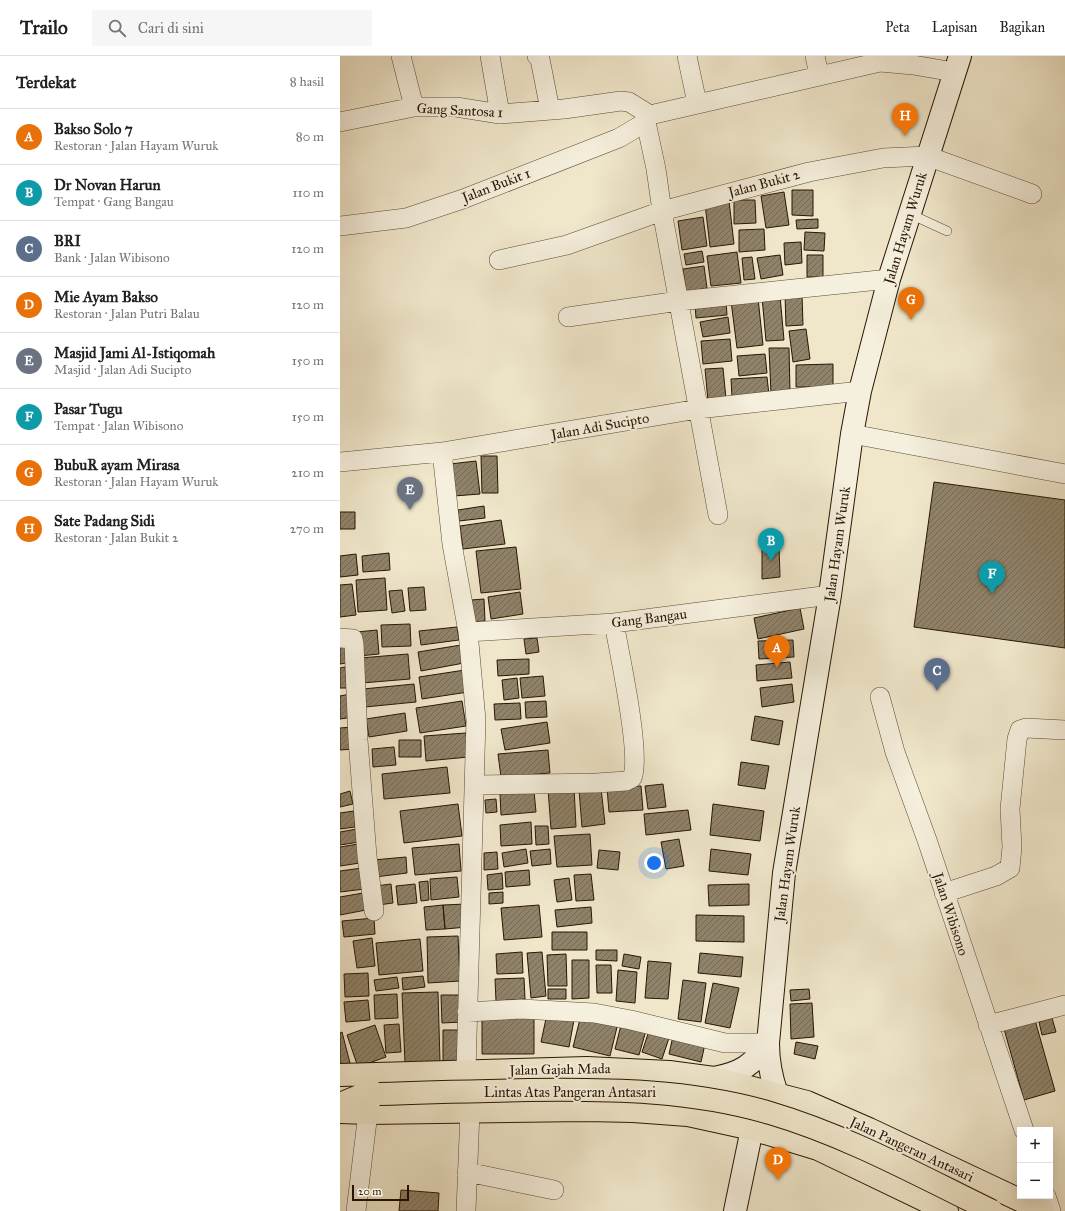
<!DOCTYPE html>
<html lang="id">
<head>
<meta charset="utf-8">
<style>
	body { margin:0; font-family:"IM FELL Great Primer",serif; background:#f6f6f6; color:#202124 }
	.controls { position:absolute; right:12px; bottom:12px; display:grid; overflow:hidden; border-radius:0px; box-shadow:0 4px 16px #0002 }
	.controls button { width:36px; height:36px; display:grid; place-items:center; padding:0; border:0; border-bottom:1px solid #e0e0e0; background:#fff; color:#202124; font:20px sans-serif }
	.scale { position:absolute; left:12px; bottom:10px; width:57px; box-sizing:border-box; padding-left:4px; border:2px solid #281602; border-top:0; font-size:11px; line-height:14px; white-space:nowrap; color:#281602; -webkit-text-stroke:3px #f5efdd; paint-order:stroke }
	.you { position:absolute; left:314px; top:807px; width:14px; height:14px; margin:-10px; border:3px solid #fff; border-radius:50%; background:#1a73e8; box-shadow:0 0 0 6px #1a73e833 }
	.badge { display:grid; place-items:center; width:26px; height:26px; border-radius:50%; background:#8f2418; color:#fff; font-size:13px; font-weight:700 }
	.pin { position:absolute; translate:-50% -33px; filter:drop-shadow(0 1px 2px #0008) }
	.pin::after { content:''; position:absolute; top:21px; width:14px; height:12px; background:inherit; clip-path:polygon(0 0,100% 0,50% 100%) }
	.list { margin:0; padding:0; list-style:none }
	h2 { display:flex; justify-content:space-between; align-items:center; height:52px; margin:0; padding:0 16px; font-size:17px }
	h2 small { font-size:13px; font-weight:400; color:#757577 }
	.list li { display:grid; grid-template-columns:26px 1fr auto; gap:12px; align-items:center; box-sizing:border-box; height:56px; padding:0 16px; border-top:1px solid #e0e0e0 }
	.list b { display:block; font-size:15px; white-space:nowrap }
	.list p { margin:0; font-size:13px; white-space:nowrap; color:#757577 }
	.list em { font-size:13px; font-style:normal; color:#757577 }
	.icon { flex:none; width:22px; height:22px; fill:none; stroke:currentColor; stroke-width:2; stroke-linecap:round; stroke-linejoin:round }
	.map { position:relative; flex:none; width:725px; height:1155px; overflow:hidden }
	header { display:flex; align-items:center; gap:24px; box-sizing:border-box; height:56px; padding:0 20px; background:#fff; border-bottom:1px solid #e0e0e0 }
	header strong { font-size:19px }
	nav { display:flex; gap:22px; margin-inline-start:auto; font-size:14px }
	.search { width:280px; height:36px; background:#f6f6f6; display:flex; align-items:center; gap:10px; box-sizing:border-box; padding:0 14px; border-radius:0px; color:#757577; font-size:15px }
	main { display:flex }
	aside { flex:1; background:#fff }
	.map>svg:first-child { display:block }
</style>
</head>
<body>
<header>
<strong>Trailo</strong>
<div class="search"><svg class="icon" aria-label="search" viewBox="0 0 24 24"><circle cx="10" cy="10" r="6"/><path d="M15 15l6 6"/></svg>Cari di sini</div>
<nav><a>Peta</a><a>Lapisan</a><a>Bagikan</a></nav>
</header>
<main>
<aside>
<h2>Terdekat<small>8 hasil</small></h2>
<ul class="list">
<li><span class="badge" style="background:#e8710a">A</span><div><b>Bakso Solo 7</b><p>Restoran · Jalan Hayam Wuruk</p></div><em>80 m</em></li>
<li><span class="badge" style="background:#0f9aa8">B</span><div><b>Dr Novan Harun</b><p>Tempat · Gang Bangau</p></div><em>110 m</em></li>
<li><span class="badge" style="background:#5c6f8a">C</span><div><b>BRI</b><p>Bank · Jalan Wibisono</p></div><em>120 m</em></li>
<li><span class="badge" style="background:#e8710a">D</span><div><b>Mie Ayam Bakso</b><p>Restoran · Jalan Putri Balau</p></div><em>120 m</em></li>
<li><span class="badge" style="background:#6b7280">E</span><div><b>Masjid Jami Al-Istiqomah</b><p>Masjid · Jalan Adi Sucipto</p></div><em>150 m</em></li>
<li><span class="badge" style="background:#0f9aa8">F</span><div><b>Pasar Tugu</b><p>Tempat · Jalan Wibisono</p></div><em>150 m</em></li>
<li><span class="badge" style="background:#e8710a">G</span><div><b>BubuR ayam Mirasa</b><p>Restoran · Jalan Hayam Wuruk</p></div><em>210 m</em></li>
<li><span class="badge" style="background:#e8710a">H</span><div><b>Sate Padang Sidi</b><p>Restoran · Jalan Bukit 2</p></div><em>270 m</em></li>
</ul>
</aside>
<div class="map">
<svg width="725" height="1155" viewBox="0 0 725 1155">
	<defs>
		<pattern id="building-hatch" width="6" height="6" patternUnits="userSpaceOnUse"><rect width="6" height="6" fill="#90836b"/><path d="M-1 1l2-2M0 6l6-6M5 7l2-2" fill="none" stroke="#766a56"/></pattern>
	</defs>
	<rect width="100%" height="100%" fill="#f0e7cb"/>
	<filter id="stains"><feTurbulence type="fractalNoise" baseFrequency=".005" numOctaves="4"/><feColorMatrix values="0 0 0 0 .2 0 0 0 0 .09 0 0 0 0 .02 0 0 0 .5 -.17"/></filter>
	<radialGradient id="worn" r=".72"><stop offset=".6" stop-color="#630" stop-opacity="0"/><stop offset="1" stop-color="#630" stop-opacity=".3"/></radialGradient>
	<path fill="url(#building-hatch)" stroke="#281602" d="M452,134h21v26l-21,-1z
		M444,136l5,33 -23,3 -5,-32z
		M394,144h21l1,23 -22,1z
		M389,145l5,43 -24,3 -5,-43z
		M363,161l4,29 -25,4 -4,-29z
		M478,163v9l-21,1 -1,-9z
		M424,173l1,21 -26,2v-22z
		M465,176l20,1 -1,18 -20,-1z
		M461,186l1,21 -17,2 -1,-22z
		M362,195l2,11 -18,3 -2,-11z
		M397,196l4,31 -30,3 -4,-30z
		M440,199l3,20 -22,4 -4,-21z
		M467,199h16v22h-16z
		M412,201l3,22 -11,1 -2,-22z
		M364,210l3,22 -21,4 -3,-23z
		M445,239h17l1,30 -17,1z
		M440,240l4,44 -18,1 -4,-44z
		M418,242l5,47 -26,3 -6,-47z
		M386,246l1,13 -31,3 -1,-13z
		M388,261l2,16 -27,4 -3,-15z
		M466,273l4,30 -17,3 -4,-31z
		M390,283l2,22 -29,3 -2,-23z
		M429,292h20l1,44 -19,1z
		M425,298l2,19 -28,3 -2,-20z
		M493,308v23h-37v-22z
		M383,312l3,31 -18,2 -3,-32z
		M427,321l2,18 -37,3 -1,-19z
		M141,400h16l1,37h-16z
		M136,405l4,33 -26,2 -4,-32z
		M594,426l131,18v148l-151,-21z
		M144,450l1,12 -26,3 -1,-11z
		M0,456h15v17h-15z
		M161,464l4,24 -42,5 -3,-23z
		M422,488l17,1 1,32 -18,2z
		M176,491l5,42 -40,4 -5,-42z
		M49,497l1,17 -27,2 -1,-16z
		M16,498l2,21 -18,2v-21z
		M45,522l2,32 -29,2 -2,-32z
		M12,528l4,31 -16,2v-32z
		M84,531l2,23 -16,1 -2,-23z
		M62,534l3,21 -13,2 -3,-22z
		M180,536l3,22 -32,5 -3,-22z
		M144,543l1,22 -13,1 -1,-22z
		M460,552l4,21 -46,10 -4,-21z
		M70,568l1,22 -29,1 -1,-22z
		M117,571l2,13 -38,5 -2,-14z
		M37,574l2,24 -20,2 -2,-24z
		M197,582l2,14 -13,2 -2,-15z
		M453,584l1,17 -35,2 -1,-18z
		M4,585l2,22 -6,1v-22z
		M121,589l3,18 -43,8 -3,-19z
		M68,598l2,25 -48,4 -2,-25z
		M189,603v15l-31,2 -1,-16z
		M450,606l2,16 -35,3 -1,-16z
		M5,611l2,21h-7v-20z
		M125,614l3,22 -46,7 -3,-22z
		M203,620l2,20 -23,2 -2,-20z
		M177,622l2,20 -15,2 -2,-20z
		M74,628l2,18 -51,5 -2,-18z
		M452,628l2,18 -32,5 -2,-19z
		M10,638l3,23 -13,2v-23z
		M122,645l4,25 -46,7 -4,-25z
		M206,645l1,16 -21,1 -1,-16z
		M180,647l1,16 -26,1 -1,-16z
		M65,657l2,18 -38,6 -3,-18z
		M415,660l28,5 -4,24 -28,-5z
		M207,666l3,21 -45,7 -4,-21z
		M12,671l2,22 -14,1v-22z
		M126,677l3,24 -43,4 -2,-25z
		M59,684h22v17h-22z
		M54,691l2,18 -23,2 -1,-18z
		M208,694l2,23 -49,4 -3,-23z
		M401,706l28,4 -4,23 -27,-4z
		M107,711l3,26 -66,6 -2,-25z
		M323,728l3,23 -18,2 -3,-23z
		M301,730l2,24 -34,2 -2,-24z
		M234,731l2,40 -25,2 -3,-40z
		M261,732l4,36 -23,3 -3,-37z
		M10,735l3,13 -13,3v-13z
		M194,735l2,21 -35,3 -1,-21z
		M156,743l1,13 -11,1 -1,-13z
		M118,748l4,32 -58,7 -4,-32z
		M373,748l51,7 -4,30 -50,-6z
		M348,754l3,20 -45,5 -2,-21z
		M14,755l1,16 -15,2v-16z
		M191,766l1,22 -31,2 -1,-21z
		M195,770h13l1,18 -13,1z
		M17,773l2,13 -19,3v-13z
		M250,778l2,31 -35,2 -3,-31z
		M339,783l5,27 -18,3 -5,-27z
		M18,788l2,19 -20,3v-19z
		M119,788l2,27 -46,4 -3,-27z
		M186,793l2,14 -24,4 -2,-14z
		M210,793l1,15 -19,2 -2,-15z
		M371,793l40,5 -3,21 -39,-4z
		M259,794l21,2 -2,18 -21,-2z
		M157,796l1,17 -14,1v-17z
		M66,801l1,16 -32,4 -2,-17z
		M22,812l3,21 -25,3v-21z
		M189,814l1,15 -24,2 -1,-15z
		M162,817l1,16 -15,1 -1,-15z
		M251,818l3,26 -18,1 -2,-26z
		M117,821l2,20 -28,3 -1,-21z
		M229,822l3,22 -15,2 -3,-22z
		M88,825l1,19 -8,1 -2,-19z
		M51,828l2,19 -15,2 -2,-19z
		M75,828l2,19 -19,2 -2,-19z
		M409,828v21l-40,1 -1,-21z
		M163,836v11l-14,1v-11z
		M23,837l3,17 -26,5v-18z
		M126,848l1,23 -22,2 -2,-24z
		M103,849l2,24 -19,1 -2,-23z
		M199,849l3,32 -38,3 -3,-32z
		M251,851l1,16 -35,4 -2,-17z
		M356,859l48,1v26l-48,-1z
		M34,862l1,16 -31,3 -2,-16z
		M212,876h35v18h-35z
		M118,880l2,45 -32,2 -1,-46z
		M32,882l3,28 -18,2 -4,-27z
		M80,883l3,32 -44,4 -3,-32z
		M256,894h21v11l-21,-1z
		M182,896l1,21 -26,1 -1,-20z
		M202,896l4,44 -15,2 -4,-45z
		M360,897l43,4 -2,20 -43,-4z
		M226,898l1,32h-19l-1,-31z
		M284,898l17,3 -2,12 -17,-3z
		M232,904h17v38l-17,1z
		M308,905l23,2 -3,36 -23,-1z
		M256,909h15l1,28h-15z
		M278,914l19,2 -2,31 -19,-2z
		M28,917l1,23 -24,1 -1,-23z
		M83,920l2,11 -22,3 -1,-12z
		M57,921l2,11 -23,3 -2,-11z
		M184,922l1,21 -29,2 -1,-22z
		M343,924l23,3 -5,39 -23,-3z
		M373,927l26,5 -9,40 -25,-5z
		M208,933h18v10h-18z
		M469,933l1,10 -19,2 -1,-11z
		M98,936l2,70 -35,1 -3,-70z
		M57,938l1,24 -23,1 -1,-24z
		M101,939h21l1,27 -21,1z
		M28,944l2,20 -24,2 -2,-20z
		M472,947l2,34 -23,2 -1,-35z
		M207,958l27,6 -5,27 -28,-5z
		M142,959h52v39h-52z
		M241,959l37,8 -8,33 -37,-9z
		M712,962l4,14 -14,3 -3,-13z
		M695,964l20,71 -31,9 -20,-71z
		M282,965l25,6 -8,28 -24,-6z
		M59,968l2,28 -15,1 -2,-28z
		M35,969l11,32 -28,10 -11,-32z
		M310,972l20,7 -8,24 -20,-7z
		M103,974h15v31h-15z
		M2,976l8,31 -10,3v-33z
		M333,980l32,8 -4,18 -32,-8z
		M456,986l22,4 -3,13 -21,-5z
		M61,1134l38,3 -1,18h-39z"/>
	<g fill="none" stroke-linecap="round" stroke-linejoin="round">
		<defs>
			<path id="lane" d="M570,158l37,17"/>
			<path id="street" d="M61,0l13,51
				M150,0l10,58
				M197,0l3,3 10,51
				M347,0l10,47
				M475,0l4,19
				M310,59l-4,7 10,47 6,42 56,304
				M310,59l230,-53 33,3 41,7
				M0,66l74,-15h42l44,7 64,-5 57,-8 8,1 21,13
				M0,170l66,-8 57,-19 156,-61 27,-16
				M159,204l68,-15 95,-34 147,-39 74,-14 44,-2 105,38
				M228,261l111,-16 210,-22
				M512,378l213,40
				M102,396l10,92 16,88 8,88 -10,351
				M0,406l102,-10 256,-43 162,-18
				M128,576l146,-9 216,-28
				M0,582l13,1 1,5 4,96 9,116 7,55
				M540,641l15,55 32,88 97,290
				M136,729l121,-2 29,-2 6,-3c10,-21 -13,-127 -18,-155
				M604,837l52,-17 14,-8 2,-21 -2,-38 7,-70 3,-9 6,-2 39,2
				M127,956l54,-3 73,4 37,7 94,23h43
				M648,969l77,-20
				M127,1116l87,18
				M706,1140l5,15
				M16,1155l12,-98
				M126,1155l4,-100"/>
			<path id="secondary" d="M374,1022c27,-5 39,-13 54,-35
				M437,1038c-6,-17 -9,-32 -9,-51l16,-170 46,-278 22,-161 8,-43 29,-112 71,-223
				M395,1155l17,-82"/>
			<path id="primary" d="M0,1019l247,-7 82,4 45,6 93,24 62,27 174,82
				M0,1048l24,-10h15
				M0,1056l28,1 218,-3 47,1 55,4 64,14 66,20 129,62"/>
		</defs>
		<use href="#lane" stroke="#5a4a34" stroke-width="10"/>
		<use href="#street" stroke="#5a4a34" stroke-width="20"/>
		<use href="#secondary" stroke="#281602" stroke-width="24"/>
		<use href="#primary" stroke="#281602" stroke-width="24"/>
		<use href="#lane" stroke="#f5efdd" stroke-width="9"/>
		<use href="#street" stroke="#f5efdd" stroke-width="19"/>
		<use href="#secondary" stroke="#f5efdd" stroke-width="22"/>
		<use href="#primary" stroke="#f0e7cb" stroke-width="22"/>
		<defs>
			<path id="primary-bridge" d="M39,1038c50,-2 100,-3 150,-4 82,-1 163,0 241,23 78,23 150,63 222,98"/>
		</defs>
		<use href="#primary-bridge" stroke="#281602" stroke-width="24" stroke-linecap="butt"/>
		<use href="#primary-bridge" stroke="#f0e7cb" stroke-width="22"/>
	</g>
	<g text-anchor="middle" stroke-width="4" stroke-linejoin="round" paint-order="stroke">
		<g font-size="14" fill="#281602" stroke="#f5efdd">
			<text transform="translate(120 54) rotate(3)" y="5">Gang Santosa 1</text>
			<text transform="translate(424 127) rotate(-15)" y="5">Jalan Bukit 2</text>
			<text transform="translate(156 129) rotate(-21)" y="5">Jalan Bukit 1</text>
			<text transform="translate(565 172) rotate(-73)" y="5">Jalan Hayam Wuruk</text>
			<text transform="translate(260 370) rotate(-10)" y="5">Jalan Adi Sucipto</text>
			<text transform="translate(497 488) rotate(-82)" y="5">Jalan Hayam Wuruk</text>
			<text transform="translate(309 562) rotate(-7)" y="5">Gang Bangau</text>
			<text transform="translate(447 808) rotate(-82)" y="5">Jalan Hayam Wuruk</text>
			<text transform="translate(611 858) rotate(72)" y="5">Jalan Wibisono</text>
			<text transform="translate(220 1013) rotate(-1)" y="5">Jalan Gajah Mada</text>
			<text x="230" y="1041">Lintas Atas Pangeran Antasari</text>
			<text transform="translate(572 1093) rotate(25)" y="5">Jalan Pangeran Antasari</text>
		</g>
	</g>
	<rect width="100%" height="100%" filter="url(#stains)"/>
	<rect width="100%" height="100%" fill="url(#worn)"/>
</svg>
<div class="controls">
<button>+</button>
<button>−</button>
</div>
<div class="scale">20 m</div>
<div class="you"></div>
<div class="pin badge" style="left:437px;top:612px;background:#e8710a">A</div>
<div class="pin badge" style="left:431px;top:505px;background:#0f9aa8">B</div>
<div class="pin badge" style="left:597px;top:635px;background:#5c6f8a">C</div>
<div class="pin badge" style="left:438px;top:1124px;background:#e8710a">D</div>
<div class="pin badge" style="left:70px;top:454px;background:#6b7280">E</div>
<div class="pin badge" style="left:652px;top:538px;background:#0f9aa8">F</div>
<div class="pin badge" style="left:571px;top:264px;background:#e8710a">G</div>
<div class="pin badge" style="left:565px;top:80px;background:#e8710a">H</div>
</div>
</main>
</body>
</html>
